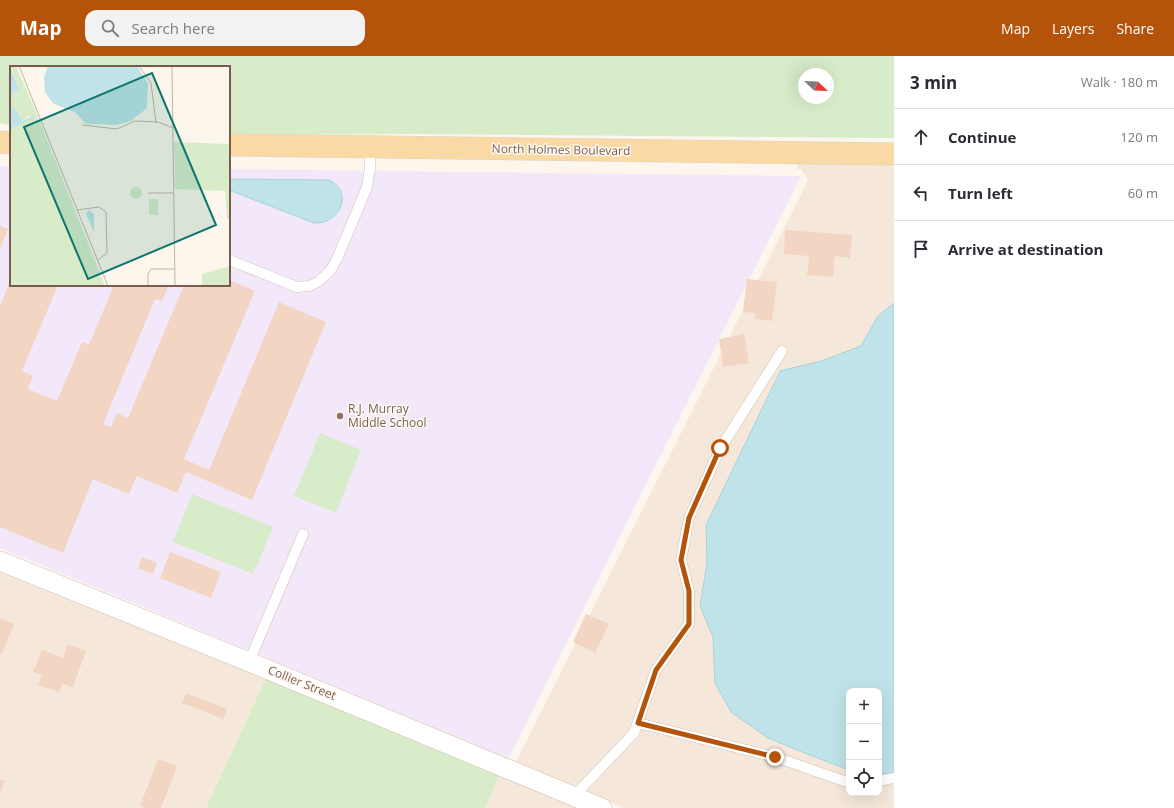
<!DOCTYPE html>
<html lang="en">
<head>
<meta charset="utf-8">
<style>
	body { margin:0; font-family:"Open Sans",sans-serif; background:#f2f2f3; color:#2b2b33 }
	.controls { position:absolute; right:12px; bottom:12px; display:grid; overflow:hidden; border-radius:8px; box-shadow:0 4px 16px #0002 }
	.controls button { width:36px; height:36px; display:grid; place-items:center; padding:0; border:0; border-bottom:1px solid #e1e1e2; background:#fff; color:#2b2b33; font:20px sans-serif }
	.compass { position:absolute; left:798px; top:12px; width:36px; height:36px; border-radius:50%; background:#fff; box-shadow:0 4px 16px #0002; rotate:113deg }
	.stop { position:absolute; width:12px; height:12px; margin:-9px; border:3px solid #b45309; border-radius:50%; background:#fff }
	.stop.end { background:#b45309; border-color:#fff; box-shadow:0 1px 4px #0008 }
	.list { margin:0; padding:0; list-style:none }
	h2 { display:flex; justify-content:space-between; align-items:center; height:52px; margin:0; padding:0 16px; font-size:17px }
	h2 small { font-size:13px; font-weight:400; color:#7c7c81 }
	.list li { display:grid; grid-template-columns:26px 1fr auto; gap:12px; align-items:center; box-sizing:border-box; height:56px; padding:0 16px; border-top:1px solid #e1e1e2 }
	.list b { display:block; font-size:15px; white-space:nowrap }
	.list em { font-size:13px; font-style:normal; color:#7c7c81 }
	.icon { flex:none; width:22px; height:22px; fill:none; stroke:currentColor; stroke-width:2; stroke-linecap:round; stroke-linejoin:round }
	.map { position:relative; flex:none; width:894px; height:752px; overflow:hidden }
	header { display:flex; align-items:center; gap:24px; box-sizing:border-box; height:56px; padding:0 20px; background:#b45309; color:#fff }
	header strong { font-size:19px }
	nav { display:flex; gap:22px; margin-inline-start:auto; font-size:14px }
	.search { width:280px; height:36px; background:#f2f2f3; display:flex; align-items:center; gap:10px; box-sizing:border-box; padding:0 14px; border-radius:12px; color:#7c7c81; font-size:15px }
	main { display:flex }
	aside { flex:1; background:#fff }
	.map>svg:first-child { display:block }
</style>
</head>
<body>
<header>
<strong>Map</strong>
<div class="search"><svg class="icon" aria-label="search" viewBox="0 0 24 24"><circle cx="10" cy="10" r="6"/><path d="M15 15l6 6"/></svg>Search here</div>
<nav><a>Map</a><a>Layers</a><a>Share</a></nav>
</header>
<main>
<div class="map">
<svg width="894" height="752" viewBox="0 0 894 752">
	<rect width="100%" height="100%" fill="#fdf6ec"/>
	<path fill="#f5e8da" d="M800,105l94,1v141l-16,13 -17,30 -40,15 -42,10 -73,154 1,38 -7,43 13,31 2,46 87,69 47,18v23h30v-20l15,1v34h-270l-110,-45 2,-1 292,-582 -7,-11h-5z
		M0,513l266,109 -60,130h-206z
		M500,718l81,34h-96z"/>
	<path fill="#f3e8fa" d="M0,110h11v119h218v-116l572,7 -292,582 -509,-210z"/>
	<path fill="#d8ecc9" fill-rule="evenodd" d="M0,0h894v82l-479,-4 -186,1v-68h-218v58l-11,-2zM804,18h24v24h-24z
		M320,377l41,17 -25,63 -42,-17z
		M192,438l81,33 -20,47 -80,-32z
		M266,622l234,96 -15,34h-279z"/>
	<path fill="#bfe3e8" stroke="#a5d3da" d="M229,123l100,1c26,12 10,45 -15,43l-85,-33z
		M894,247v471l-15,-1v-82h-30v79l-47,-18 -34,-14 -37,-26 -16,-29 -2,-46 -13,-31 7,-43 -1,-38 74,-154 41,-10 40,-15 17,-30z"/>
	<path fill="#f3d5c3" d="M0,170l8,3 -8,20z
		M785,174l67,5 -2,23 -15,-2 -2,21 -26,-2 2,-19 -25,-2z
		M11,223v6h47l-36,86 11,5 -5,13 29,12 25,-59 7,3 25,-60h55l-7,16 -7,-2 -52,125 8,3 6,-14 11,5 56,-133h45v-5l26,11 -71,168 25,11 70,-168 47,20 -74,178 -66,-28 -9,21 -40,-17 -8,18 -36,-15 -30,74 -63,-26v-221z
		M747,223l30,3 -5,39 -17,-2v-6l-12,-1z
		M744,278l5,29 -26,4 -4,-28z
		M170,496l51,20 -10,26 -51,-20z
		M142,501l15,6 -4,11 -15,-6z
		M586,558l23,10 -14,29 -22,-11z
		M0,562l14,6 -12,30 -2,-1z
		M68,588l18,7 -13,36 -11,-3 -3,8 -21,-7 4,-10 -9,-3 9,-22 21,8z
		M186,637l41,16 -4,10 -41,-16z
		M158,703l19,7 -16,42h-16l-5,-2z
		M0,723l5,2 -5,12z"/>
	<g fill="none" stroke-linecap="round" stroke-linejoin="round">
		<defs>
			<path id="lane" d="M229,204l68,27 13,-1 9,-5 11,-10 7,-12 30,-72 3,-19v-21
				M249,606l54,-128
				M638,667l137,34 69,24h5
				M879,725l15,-3
				M574,740l60,-63 22,-63 33,-46v-33l-8,-31 8,-42 31,-69 62,-98"/>
			<path id="street" d="M0,505l259,105 343,142"/>
			<path id="primary" d="M0,86l11,1
				M229,89l665,9"/>
		</defs>
		<use href="#lane" stroke="#d1beb0" stroke-width="11"/>
		<use href="#street" stroke="#d1beb0" stroke-width="20"/>
		<use href="#primary" stroke="#dad1cd" stroke-width="23"/>
		<use href="#lane" stroke="#fff" stroke-width="10"/>
		<use href="#street" stroke="#fff" stroke-width="19"/>
		<use href="#primary" stroke="#fbd9a5" stroke-width="22"/>
	</g>
	<g fill="none" stroke-linecap="round" stroke-linejoin="round">
		<path stroke="#b45309" stroke-width="5" d="M720,392l-31,70 -8,42 8,31v33l-33,46 -18,53 137,34"/>
	</g>
	<circle fill="#8d6e63" stroke="#fffaf3" stroke-width="1.5" cx="340" cy="360" r="4"/>
	<g text-anchor="middle" stroke-width="3" stroke-linejoin="round" paint-order="stroke">
		<g font-size="12" fill="#7a5c4d" stroke="#fffaf3">
			<text transform="translate(561 94) rotate(1)" y="4">North Holmes Boulevard</text>
			<text transform="translate(302 627) rotate(22)" y="4">Collier Street</text>
		</g>
		<g font-size="12" fill="#785e54" stroke="#fffaf3" text-anchor="start">
			<text x="348" y="357">R.J. Murray<tspan x="348" dy="14">Middle School</tspan></text>
		</g>
	</g>
	<g transform="translate(10 10)">
		<rect width="220" height="220" fill="#fdf6ec"/>
		<path d="M1,0h5l18,41 71,179h-95v-157l24,-11 -5,-2 -7,5 -5,-10 -7,-6v-9l9,-7zM164,76l56,2v75h-3l-2,-28 -50,-2zM120 127a6 6 0 1 1 12 0a6 6 0 1 1-12 0ZM139,133h9v16h-9zM220,200l-1,20h-27v-12z" fill="#d8ecc9"/>
		<path d="M0,0l9,23 -9,7zM38,0h89l11,17 -1,25 -16,13 -14,4 -31,-1 -11,-12 -21,-8 -5,-6 -4,-6 -1,-15zM0,39l7,6 5,10 11,-5 2,2 -25,11zM79,144l5,4v18l-8,-18z" fill="#bfe3e8"/>
		<path fill="none" stroke="#c5b3a7" stroke-width="1" d="M9,0l89,220M129,0l12,17 5,40M162,0l3,220M72,59l35,4 18,-8 23,1 15,6M138,127h25M67,144l22,-3 7,5 1,41 -9,7M138,220v-12l3,-5h24"/>
		<path fill="#0f766e" fill-opacity="0.15" stroke="#0f766e" stroke-width="2" d="M142,7l64,152 -128,54 -64,-152z"/>
		<rect width="220" height="220" fill="none" stroke="#7a5c4d" stroke-width="2"/>
	</g>
</svg>
<div class="controls">
<button>+</button>
<button>−</button>
<button><svg class="icon" aria-label="locate" viewBox="0 0 24 24"><circle cx="12" cy="12" r="6"/><path d="M12 2v4M12 18v4M2 12h4M18 12h4"/></svg></button>
</div>
<svg class="compass" viewBox="-18 -18 36 36"><path d="M0-13l5 13h-10z" fill="#e53935"/><path d="M0 13l5-13h-10z" fill="#7c7c81"/></svg>
<div class="stop" style="left:720px;top:392px"></div>
<div class="stop end" style="left:775px;top:701px"></div>
</div>
<aside>
<h2>3 min<small>Walk · 180 m</small></h2>
<ul class="list">
<li><svg class="icon" aria-label="ahead" viewBox="0 0 24 24"><path d="M12 20V5M6 11l6-6 6 6"/></svg><div><b>Continue</b></div><em>120 m</em></li>
<li><svg class="icon" aria-label="left" viewBox="0 0 24 24"><path d="M17 20v-9H6M10 6l-5 5 5 5"/></svg><div><b>Turn left</b></div><em>60 m</em></li>
<li><svg class="icon" aria-label="arrive" viewBox="0 0 24 24"><path d="M6 21V4h12l-3 4 3 4H6"/></svg><div><b>Arrive at destination</b></div></li>
</ul>
</aside>
</main>
</body>
</html>
